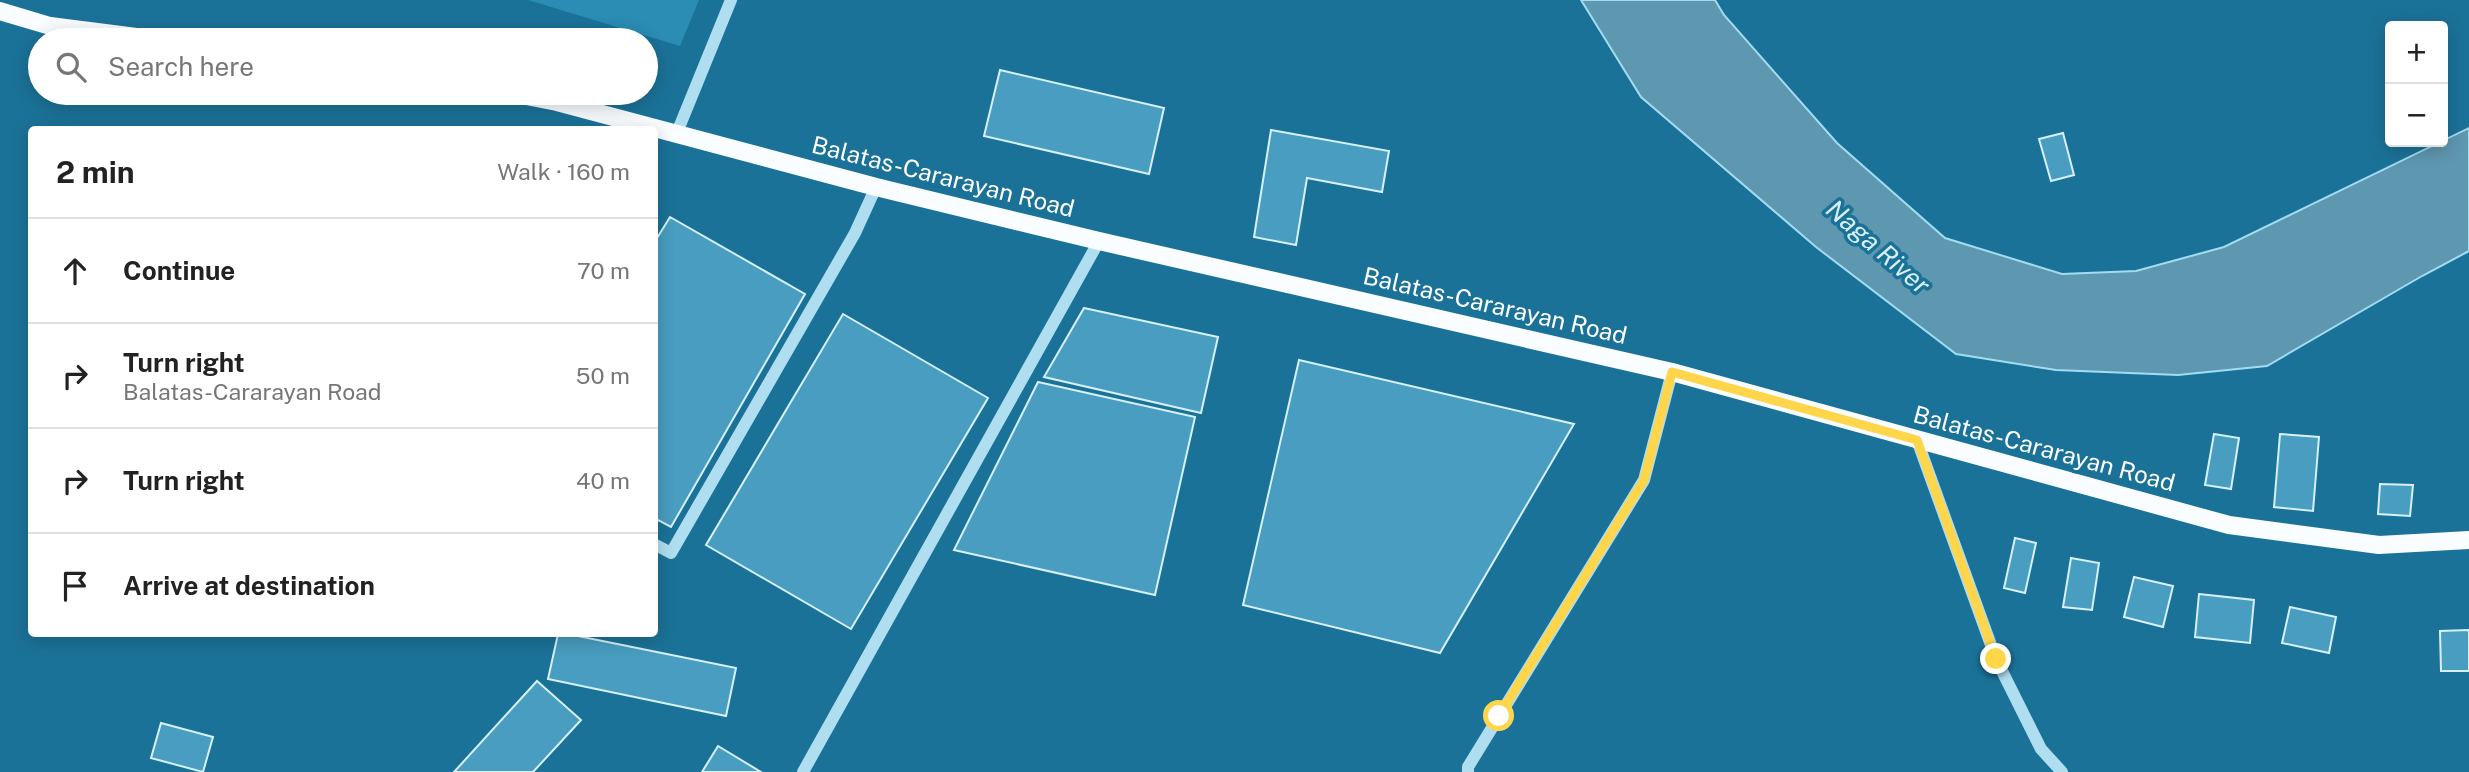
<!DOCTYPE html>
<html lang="en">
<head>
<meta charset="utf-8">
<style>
	body { margin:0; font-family:"Public Sans",sans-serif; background:#f6f6f6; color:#222 }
	.controls { position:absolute; right:21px; top:21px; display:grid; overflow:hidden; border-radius:7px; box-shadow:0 4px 18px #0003 }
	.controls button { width:63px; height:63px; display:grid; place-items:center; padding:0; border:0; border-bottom:2px solid #e0e0e0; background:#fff; color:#222; font:35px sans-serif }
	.stop { position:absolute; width:21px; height:21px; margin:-16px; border:5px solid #ffd54a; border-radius:50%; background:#fff }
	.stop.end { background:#ffd54a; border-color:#fff; box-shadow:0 2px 7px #0008 }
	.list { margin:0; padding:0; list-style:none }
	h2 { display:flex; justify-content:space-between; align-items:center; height:91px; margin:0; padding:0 28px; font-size:30px }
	h2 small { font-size:23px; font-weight:400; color:#767676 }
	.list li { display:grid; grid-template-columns:46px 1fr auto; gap:21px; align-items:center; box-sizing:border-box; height:105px; padding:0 28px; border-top:2px solid #e0e0e0 }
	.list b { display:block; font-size:26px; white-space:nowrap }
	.list p { margin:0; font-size:23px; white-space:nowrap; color:#767676 }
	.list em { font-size:23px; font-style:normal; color:#767676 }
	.icon { flex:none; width:38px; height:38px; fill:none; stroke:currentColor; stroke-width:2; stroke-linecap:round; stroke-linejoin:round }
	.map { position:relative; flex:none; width:2469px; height:772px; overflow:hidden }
	.search { position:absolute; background:#fff; box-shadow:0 4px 18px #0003; left:28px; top:28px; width:630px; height:77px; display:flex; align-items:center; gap:18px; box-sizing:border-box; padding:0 24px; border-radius:38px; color:#767676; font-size:26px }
	.panel { position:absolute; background:#fff; box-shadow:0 4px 18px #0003; left:28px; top:126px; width:630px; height:511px; border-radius:7px }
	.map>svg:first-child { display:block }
</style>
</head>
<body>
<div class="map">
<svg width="2469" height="772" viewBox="0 0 2469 772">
	<rect width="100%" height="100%" fill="#1b7298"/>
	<path fill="#2b8cb4" d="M528,0h171l-19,46z"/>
	<path fill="#5e97b0" stroke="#a2dcf2" stroke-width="2" d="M1581,0h134l9,15 113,128 108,95 117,36 74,-3 88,-24 245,-119v123l-47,25 -155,90 -89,9 -122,-5 -100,-16 -140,-107 -175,-150z"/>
	<path fill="#489dc0" stroke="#d6f1fb" stroke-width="2" d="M1000,70l164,38 -15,66 -165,-38z
		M1271,130l118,21 -7,41 -75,-14 -11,67 -42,-8z
		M2063,133l11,42 -23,6 -12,-42z
		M670,217l135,77 -134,233 -17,-9v-275z
		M1084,308l134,29 -17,76 -157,-36z
		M843,314l145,84 -137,231 -145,-84z
		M1299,360l275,64 -134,229 -197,-48z
		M1038,382l157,35 -40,178 -201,-45z
		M2214,434l25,4 -8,51 -26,-4z
		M2280,434l39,3 -6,74 -39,-4z
		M2380,484l33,1 -3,31 -32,-2z
		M2015,538l21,5 -11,50 -21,-5z
		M2071,558l28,5 -7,47 -29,-3z
		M2134,577l39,9 -10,41 -39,-10z
		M2199,594l55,6 -4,43 -55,-6z
		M2290,607l46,10 -7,36 -47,-10z
		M2469,630v41h-28l-1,-40z
		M558,634h10l168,34 -10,48 -178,-37z
		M537,681l44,39 -48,52h-79z
		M161,723l52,14 -10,35 -52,-14z
		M718,746l43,26h-59z"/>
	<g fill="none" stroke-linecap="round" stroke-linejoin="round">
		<path stroke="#afdef0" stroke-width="12" d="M676,135l55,-135
			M1917,440l79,219 45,90 21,23
			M654,544l17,9 184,-320 21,-46
			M803,772l296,-531
			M1468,772v-5l176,-287 28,-108"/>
		<path stroke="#f9fdff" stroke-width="18" d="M0,11l50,15 110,14
			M511,93l46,9 319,85 223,54 573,131 557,153 150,20 90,-5"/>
	</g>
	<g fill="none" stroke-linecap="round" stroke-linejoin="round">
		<path stroke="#ffd54a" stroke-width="9" d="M1499,716l145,-236 28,-108 245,68 79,219"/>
	</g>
	<g text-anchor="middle" stroke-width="7" stroke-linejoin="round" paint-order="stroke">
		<g font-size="24" fill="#fff" stroke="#1b7298">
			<text transform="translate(943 177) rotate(14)" y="8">Balatas-Cararayan Road</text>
			<text transform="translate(1495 306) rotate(13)" y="8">Balatas-Cararayan Road</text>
			<text transform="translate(2044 449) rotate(15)" y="8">Balatas-Cararayan Road</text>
		</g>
		<g font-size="26" font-style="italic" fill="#d7f0fa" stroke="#1b7298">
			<text transform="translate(1878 247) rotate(41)" y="9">Naga River</text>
		</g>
	</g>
</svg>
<div class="controls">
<button>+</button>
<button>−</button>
</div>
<div class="stop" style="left:1499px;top:716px"></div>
<div class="stop end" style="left:1996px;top:659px"></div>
<div class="search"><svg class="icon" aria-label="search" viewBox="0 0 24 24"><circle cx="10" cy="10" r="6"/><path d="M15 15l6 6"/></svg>Search here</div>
<section class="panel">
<h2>2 min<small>Walk · 160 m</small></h2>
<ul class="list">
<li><svg class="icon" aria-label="ahead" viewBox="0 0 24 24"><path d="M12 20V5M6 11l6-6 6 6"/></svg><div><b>Continue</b></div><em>70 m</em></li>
<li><svg class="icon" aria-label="right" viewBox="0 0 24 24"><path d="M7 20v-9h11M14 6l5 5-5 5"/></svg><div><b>Turn right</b><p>Balatas-Cararayan Road</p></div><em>50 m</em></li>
<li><svg class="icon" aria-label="right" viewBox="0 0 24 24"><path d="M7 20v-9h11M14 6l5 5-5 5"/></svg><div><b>Turn right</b></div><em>40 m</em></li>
<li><svg class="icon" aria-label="arrive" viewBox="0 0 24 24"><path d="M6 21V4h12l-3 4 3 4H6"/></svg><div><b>Arrive at destination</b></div></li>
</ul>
</section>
</div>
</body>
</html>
